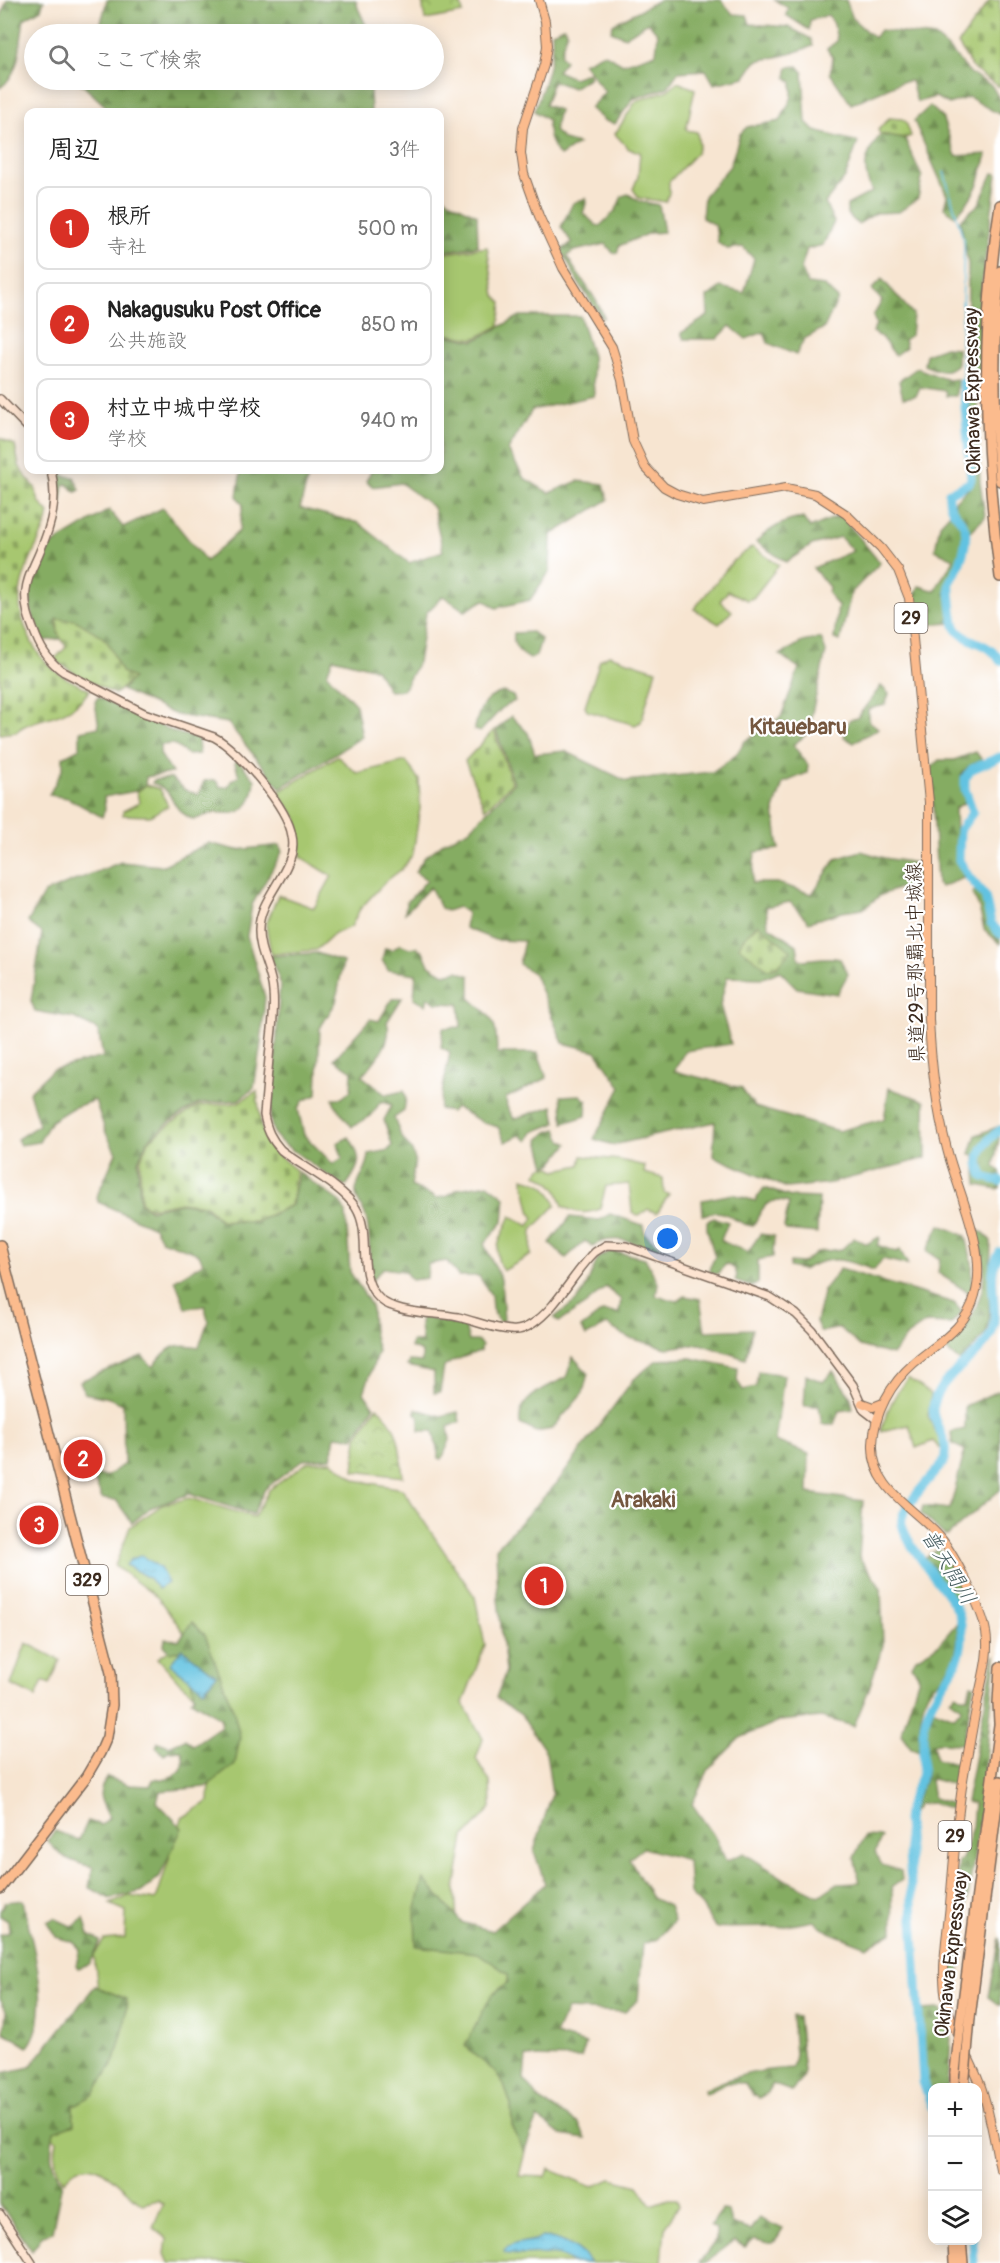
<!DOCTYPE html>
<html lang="ja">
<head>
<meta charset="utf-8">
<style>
	body { margin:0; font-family:Pangolin,"Klee One",sans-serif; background:#f6f6f6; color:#222 }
	.controls { position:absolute; right:18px; bottom:18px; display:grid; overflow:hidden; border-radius:12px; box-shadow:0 3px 15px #0003 }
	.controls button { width:54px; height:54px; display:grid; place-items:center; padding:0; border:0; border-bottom:2px solid #e0e0e0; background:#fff; color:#222; font:30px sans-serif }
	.you { position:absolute; left:668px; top:1239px; width:21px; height:21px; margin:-15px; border:4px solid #fff; border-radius:50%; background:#1a73e8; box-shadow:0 0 0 9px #1a73e833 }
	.badge { display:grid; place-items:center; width:39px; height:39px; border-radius:50%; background:#d93025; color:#fff; font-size:20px; font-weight:700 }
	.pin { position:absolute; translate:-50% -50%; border:3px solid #fff; box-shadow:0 2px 6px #0006 }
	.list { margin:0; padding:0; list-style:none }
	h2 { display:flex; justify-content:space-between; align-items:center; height:78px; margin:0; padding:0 24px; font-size:26px }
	h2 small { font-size:20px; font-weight:400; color:#767676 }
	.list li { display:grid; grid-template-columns:39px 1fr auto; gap:18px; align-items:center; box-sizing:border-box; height:84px; margin:0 12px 12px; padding:0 12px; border:2px solid #e0e0e0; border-radius:12px }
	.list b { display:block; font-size:22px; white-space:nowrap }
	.list p { margin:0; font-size:20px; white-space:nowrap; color:#767676 }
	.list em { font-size:20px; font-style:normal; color:#767676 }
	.icon { flex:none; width:33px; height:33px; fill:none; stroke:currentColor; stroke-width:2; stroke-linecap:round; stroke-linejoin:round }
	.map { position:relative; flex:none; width:1000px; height:2263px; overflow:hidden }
	.search { position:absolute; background:#fff; box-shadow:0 3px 15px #0003; left:24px; top:24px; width:420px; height:66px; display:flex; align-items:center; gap:15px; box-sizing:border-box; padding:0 21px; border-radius:33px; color:#767676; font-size:22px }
	.panel { position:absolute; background:#fff; box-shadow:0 3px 15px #0003; left:24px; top:108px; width:420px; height:366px; border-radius:12px }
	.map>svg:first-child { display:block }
</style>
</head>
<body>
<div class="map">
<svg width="1000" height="2263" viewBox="0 0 1000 2263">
	<defs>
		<pattern id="forest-firs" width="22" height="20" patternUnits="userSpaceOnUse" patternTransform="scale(1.5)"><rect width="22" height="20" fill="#85ac62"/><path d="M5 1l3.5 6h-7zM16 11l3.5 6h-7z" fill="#6e8c50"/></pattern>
		<pattern id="cemetery-stones" width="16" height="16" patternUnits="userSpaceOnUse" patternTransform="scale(1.5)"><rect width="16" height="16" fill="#a7c76f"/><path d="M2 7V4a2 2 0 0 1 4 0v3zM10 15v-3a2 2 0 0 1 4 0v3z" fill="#89a25b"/></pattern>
		<pattern id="park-crowns" width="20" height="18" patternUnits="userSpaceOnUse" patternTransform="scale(1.5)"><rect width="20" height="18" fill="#a7c76f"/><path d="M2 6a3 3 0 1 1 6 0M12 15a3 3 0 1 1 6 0" fill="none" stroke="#89a25b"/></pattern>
		<pattern id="water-ripples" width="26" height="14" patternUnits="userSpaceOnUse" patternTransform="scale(1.5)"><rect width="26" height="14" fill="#62c2e1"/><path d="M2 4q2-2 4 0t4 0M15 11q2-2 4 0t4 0" fill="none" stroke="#529eb6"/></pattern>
	</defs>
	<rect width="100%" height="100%" fill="#fff"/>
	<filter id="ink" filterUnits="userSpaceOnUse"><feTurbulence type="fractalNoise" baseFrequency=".0167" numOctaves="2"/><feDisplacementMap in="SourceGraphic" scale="12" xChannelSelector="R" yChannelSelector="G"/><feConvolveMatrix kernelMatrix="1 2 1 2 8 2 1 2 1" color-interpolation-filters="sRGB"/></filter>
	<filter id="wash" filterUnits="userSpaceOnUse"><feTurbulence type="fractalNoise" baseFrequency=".008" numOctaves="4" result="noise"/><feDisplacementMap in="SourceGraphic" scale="24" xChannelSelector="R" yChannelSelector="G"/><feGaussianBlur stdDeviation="1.35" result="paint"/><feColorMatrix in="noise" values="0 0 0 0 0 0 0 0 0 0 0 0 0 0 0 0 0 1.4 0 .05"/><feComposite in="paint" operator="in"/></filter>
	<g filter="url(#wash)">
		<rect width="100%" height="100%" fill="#f7e5d1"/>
		<path fill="#a7c76f" stroke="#717846" stroke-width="1.5" d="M677,82l18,7 -9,41 11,2 2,13 -2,7 -28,30v11l-3,9 -27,-4 -6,-9 5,-12 2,-25 -11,-3 -14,-15 21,-33 32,-11z
			M487,247l8,49 7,7 -3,23 -25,13 -34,-6v-79z
			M752,547l27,18 -26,33 -6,2 -19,-9 -8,10 12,10 -13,13 -25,-15 39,-48z
			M609,655l47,15 -15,52 -6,3 -48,-14 -2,-5 15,-46z
			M337,756l20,17 49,-12 13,19 1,28 -7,46 -11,15 -17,13 -25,27 -9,18 -16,6 -19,17 -45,4 -5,-29 12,-30 36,13 18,-32 -31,-19 -4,-39 -20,-25z
			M146,785l14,4 8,17 -18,10 -27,-1v-4l16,-8 -2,-11z
			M582,1156l38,4 25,6 -1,7 19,5 1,15 5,1 -12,19 -9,-4 -9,7 -7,-4 -3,-28 -23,2 -6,23c-13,5 -24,5 -37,-3 -6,-19 -9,-22 -27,-32l6,-7h9l5,3 24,-5z
			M523,1178c20,5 25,7 33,27l-24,25 -1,25 -28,16c-13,-20 -1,-35 8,-55l18,10 5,-8 -3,-4z
			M908,1378l23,16 -3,22 13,27 1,5h-3l-6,-7 -17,7 -7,-23 -28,6c6,-20 13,-37 27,-53z
			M332,1461l24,19 46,9 73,108 10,48 -22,58 20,36 -7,20 14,23 1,26 -27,29 -9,52 2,35 59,54 -14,16 28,137 -11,45 27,1 3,-8 43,18 19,-8 27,7 13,19 17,-6h9l2,7 -14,20 -3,37h-493l-4,-9 2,-15 -14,-12 10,-23 -5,-4 -16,4c-26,-19 -50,-59 -78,-23 -10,-13 -10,-25 -7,-41l-15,-9 56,-141 -4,-35 10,-15 21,-2 1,-27 -16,-7 19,-8 27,4 26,-82 27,-17 1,-23 23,-36 -18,-32 -35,-27 -22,-25 30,-20 -30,-40 -43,-32 15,-39 32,-22 27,-7 65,19 15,-27 39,-28z
			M26,1643l34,17 -10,24 -7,-3 -7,16 -25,-12z"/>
		<path fill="url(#forest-firs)" stroke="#606b40" stroke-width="1.5" d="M7,0h37l-3,9 -17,10c-4,24 -3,54 -24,69v-69z
			M107,0h249l2,8 12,26h-276h4z
			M659,0h62l12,14 14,1 3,9 39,3 22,12 2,7 -27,9 -30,6 -11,16 -31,7 -8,-14 -28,2 -10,15 -35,12 -18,25 -10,-3 -15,-13 15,-16 -22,-29 21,-10 19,11 33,-11 2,-19 -10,-12 -23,15 -14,-6 2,-7z
			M775,0h71l7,19 21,19 6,-8 55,7 12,10 23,26 22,13 8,14v15l-31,-18 -20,7 -14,-7 -18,5 -6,-21 -10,1 -50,22 -21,-31 3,-15 -6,-9 10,-8 -3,-17 -6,-9 -18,5 -1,10 -23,-15 2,-7z
			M564,27l3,4 -7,24 5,6 -8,10 16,7 15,-5 2,4 -17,11 -20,-7 -8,24 14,5 -5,21 10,9 14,4 -18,12c-10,-11 -13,-21 -12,-36l-14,-9c10,-27 20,-50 18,-79z
			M798,66l5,6 3,50 9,9 43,11 -13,36 -20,25 9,19 -11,23 -16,4 -6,19 7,16 16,2 14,13 -14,29 -20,11 -8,16 -28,-12 -4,-11 -18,7 -16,-13 -13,13h-33l-3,-6 27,-17 -1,-19 14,-10 23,6 10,-34 -11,-12 -16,2 -9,-6 -3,-18 -13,-7 2,-22 26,-30 10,-32 7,-7 33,-6 12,-24v-15l-6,-5 2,-10z
			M77,80h308v1l-15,10 1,21h-259z
			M930,106l12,11 14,39 31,-2c-7,27 -11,42 -32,62l-11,-8 3,-12 -33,-75z
			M880,135l25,4 17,38 -4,21 -19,14 -23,1 -18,11 -11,-10v-9l25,-13c-11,-25 -7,-36 8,-57z
			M993,173l4,1 -15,109 -2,88h-13l1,-107 -8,-44 19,-16z
			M440,192l9,9 28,14 1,31 -38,6z
			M628,194l11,7 20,4 5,27 -15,1 -30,13 -2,7h-4l-7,-9 -32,7 -7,5c11,22 29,38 37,61l-2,1 -24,-36 -17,-32 11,-7 -11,-16 12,-24 13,-5 1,3 -4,12 13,12 4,1 16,-16 6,-14z
			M882,279l31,35 -2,21 -7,5 2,7 -11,8 -14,-18 -8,-5 3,-8 -3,-8 9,-15 -10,-12z
			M520,316h60l12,40 2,40 -62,14 -24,40 16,28 25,15 29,-12 26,3 4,16 -57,35 -1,36 -20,29 -34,8 -12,-8 -19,11 -22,-15 -17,17 -8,49 -15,28 -14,1 -13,-22 -43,-11 -6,16 29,31 6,32 -82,51 -52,-65 -52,-8 -54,-25 10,-12 -11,-6 -13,-29 -50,-4 -15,2 -12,-30 -1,-22 6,-17 15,-27 58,-35 14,17 40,-19 43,53 33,-30 4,-26 -6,-9 4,-26h69l-10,38 59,15 50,40 34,-12 -10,-44 -32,-24 -29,4 -6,-6 6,-11h68v-136l34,7z
			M945,347l12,1v16c-11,11 -21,6 -33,1l2,-11z
			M917,368l31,12 9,-1 -1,17h-10l-1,-5 -25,-4 -4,9 -13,2 -4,-17z
			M968,378h9l3,104 5,35 -17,17 -11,38 -8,8c-1,15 3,28 4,43l-35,2 -4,-27 5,-12 17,5c3,-13 13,-20 18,-32l-19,-9 5,-26 14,-15 1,-8 19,-19z
			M54,470h8l1,6 11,1 6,13 -4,2 -9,-8h-3l-4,29 -4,-1 1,-15z
			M841,515l39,48 -29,30 -11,48 -6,-2 4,-33 -10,-13 1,-6 -16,-19 40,-17 -13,-14 -28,8 -26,17 -30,-20c13,-13 29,-22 47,-24l7,10z
			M532,632l9,7 -5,17 -6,3c-11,-6 -18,-13 -16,-26z
			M821,638l5,14 -19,82 -14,11 15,20 -1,8 -24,10 -9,27 5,39 -24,3 -3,31h25l35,11 24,-35 25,-8 23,7 38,6 2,15 -43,16 -18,14 -21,3 -33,10 -19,-20 -24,5 2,19 29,19 2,15c15,0 27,-5 41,-1l8,15 -11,20 -40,-6 -17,-17 -17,7 -36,-1 -7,28 11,39 -46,7 -11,20 67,17 14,19 83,24 46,-12 5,-31 36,13 1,57 -95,25 -44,5 -74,-32 2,-34 -102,23 -19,-6 27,-52 -25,-36 -33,-8 -29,-69 -15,-10 5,-23 -29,-1 -30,-12 2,-15 -9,-6 -11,4 -6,-3 -11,-21 -25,26 1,-10 21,-23 -12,-8 9,-14 22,-17 23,-11 45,-47 -18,-53 15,-14 17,17 7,21 30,-3 61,30 86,-9 24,-17 9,-14 36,-24 18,-49 -19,-13 22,-13z
			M881,686l8,8 -4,11 -17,4 1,12 9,7c-8,8 -16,7 -24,15l-10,-6 5,-17 8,-2z
			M503,692l10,4 2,5 -13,7 -22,24 -6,-2c5,-19 8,-32 29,-38z
			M98,697l76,35 24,7 1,15 -11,1 -15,-11 -13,1v9l12,19 -26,4 -1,8 -9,6 -32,6 1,12 -3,8 -34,-19 -19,-3 14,-27v-11l17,-9v-17l19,-4 -4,-25z
			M976,752l6,8 -13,6 -8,9 2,14 5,12 -13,7 2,51 9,18 -25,10 -4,-3 -6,-116 8,-8h15z
			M237,759l18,21c-1,13 -5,30 -21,33 -8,1 -16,-2 -24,1 -8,2 -13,8 -22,3 -21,-13 -11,-26 -36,-34l2,-3 17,-2c13,10 10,13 28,16l5,-13 11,-1 6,7h7l3,-6 8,-5 -4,-13z
			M208,843l29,7 43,-5 2,7 -30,53 -5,31 18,61 -4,46 -7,45 -16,12 -40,4 -26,16 -25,21 -9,20 2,42 10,7 31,-7 23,3 17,15 35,1 36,-17 6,-33 42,30 6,11 4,59 18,28 4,9 1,23 5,19 -14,42 10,14 -20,31 -19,-2 -4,22 -28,2 -38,29 -12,25 -64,-20 -39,14 -18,15 -16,-23 -14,-1 -9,-23h14l17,-12 -1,-60 -14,-6 -25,-5 -4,-12 62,-25 11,11c16,-20 19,-25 46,-20l9,-26 -3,-15 -19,2 -11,-28 28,-17 -4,-9 -38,-14 -7,-13 -56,-25 -1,-6 19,-43 -10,-20 -11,-33 -23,8 -21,13 -12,21 -19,3 -3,-6 22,-14 -10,-33 23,-22 51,-13 -5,-27 -24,-12 -39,-7 -4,-10 11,-68 -14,-11 16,-29 77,-31 41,4z
			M979,886l9,15 4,22 8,9v12l-16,-15 -5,-22 -7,-13z
			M400,944l9,4 7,-1 7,4 6,14 15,9 14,-3 12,5v22c25,22 26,22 27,55h41l9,25 -41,20 1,9 7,12 39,-13 3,17 -23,9 -5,9 -8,-6 -15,7 -7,-15 -14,-4 -29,-16 -4,5 -12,-3 11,-57 -9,-5 2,-19 18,-1 -2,-23 -23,-1 -8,-6 -2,8 -12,-7 2,-24 -28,-4 -6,-10 3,-12 7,2z
			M317,953l26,9 -7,40 -16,26 -3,67 -13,5 -6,9 6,26 29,29 10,-6 -6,-15 12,-6c14,22 12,28 -3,49h-3l-62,-44 -7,-8 -4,-15 4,-37 6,-100 -10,-26z
			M402,998l-15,24c7,20 -13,40 -25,54l24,19 18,-4 2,6 -2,14 -10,7 7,18 11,15 3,9 -4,26 26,12 10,-2 11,-7 30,-5 17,13 -2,25 -19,22 17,35 3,42 -5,1 -7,-13 -1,-14 -12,-19h-21l-11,-15 -19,3 -1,14 -15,2 -8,-9 -21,-3 -11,12 -2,-5c-1,-20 1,-42 -5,-61 -2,-7 -9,-13 -9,-21 -1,-11 13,-24 13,-39l20,-4 3,-5 -8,-25 8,-15 -11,-4 -10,15 -19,11 -17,-22 -2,-7h9l9,-8 1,-19 -18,-12 36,-40 9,2 13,-22z
			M580,1095l7,6 -1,15 -22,7 -3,-27z
			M1000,1126c0,15 -4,25 -6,40l6,5v17l-3,1 -20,-4 -2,-30 -5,-1 6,-19z
			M557,1129l4,10 7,5 -16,20 -6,2 -7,-26 8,-8z
			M764,1188l27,9 28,1 -2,35 -31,-3 -2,-3 5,-24c-24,-7 -26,5 -36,23 -21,-2 -25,-21 -50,-11l-1,-15 31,-6 22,7z
			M610,1214l33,11 2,9 17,15 -1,5c-22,-9 -45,-23 -68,-8l-8,-5 -19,17 -16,-15 20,-26 29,3z
			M714,1218l14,4 -7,18c9,6 17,7 27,12l12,-18 14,2 -1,21 -15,3v23l-6,4 -17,-6 2,-6 -3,-7 -8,-4 -9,10 -6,-1 -2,-4 6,-12 -8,-28v-8z
			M940,1225l26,11 6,27v28l-3,2 -31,-20 2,-14 -13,-8z
			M978,1231l6,2 7,8 -2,80 -3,12 -26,29 -15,-13c26,-24 43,-54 38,-91 -2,-8 -8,-18 -5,-27z
			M879,1237l1,2 -3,6 19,7 4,-2 8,15 -25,-6 -9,11c-32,-11 -41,-16 -72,0l-13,-3 1,-5 12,1 16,-11 24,-3 12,-11 13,6z
			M611,1251l34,7 13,25 -2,13 22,5 7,-5 15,3 5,32 47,-2 -6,30 -46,-15 -33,4 -38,-10 -22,-13 -21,11 -5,-8 21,-16 17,1 2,-13 -15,-13 -20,17 -27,18 -5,-4 22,-17 8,-10 14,-33z
			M840,1269l114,34 8,9 -11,12 -25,-1 -19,13 -15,19 -32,-9 -20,-18 -19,4 -5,-10 8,-33z
			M421,1317l44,10 4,14h9l4,4 -2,6 -27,10 -9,6 -4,25 -6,1v-21l-27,-6 2,-5 13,1v-10l-12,-5 2,-5h10l-2,-17z
			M573,1357l15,16 -5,20 -31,36 -16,3 -16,-8c-4,-26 26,-37 46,-46z
			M691,1358l47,10 -1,13 6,9 13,-3 2,-16 26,4 -9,66 34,13 -1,39 55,8 -4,56 22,31 2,57 -14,44 -15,37 -33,-9 -42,4 -39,17 -31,31 -17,35 23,33 11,24 18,-8 42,27 33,16 19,-13 22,-1 -6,-25 11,-21 17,1 -7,15 7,13 19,6 1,9 -10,7 1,45 -26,15 -38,-15 -15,-11 -33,6 -66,1 -13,-22 -12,-12 -2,-34 -45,-12 -14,11 23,39 17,8 5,15 -17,18 -14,5 -5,56 -13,12 -58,-3 -12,26 31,9 -5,14 -55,-1 -2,22 14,20 41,25 7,15 -25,-4 -23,-17 -14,33 -12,-25 -1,-21 -7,-20 -10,-14 -29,-25 26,-50 17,-14v-8l-30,-21 -62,-7 -1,-34 9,-33 37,43 31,9 53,-47 -11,-33 18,-57 -6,-42 -25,-37 -25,-17 10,-27 -8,-72 -2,-51 61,-65 76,-103 24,-20z
			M833,1371l18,27 2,11 -14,2 -5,13h-12l-3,-18h-15l2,-31 17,7z
			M998,1391l2,2v97l-52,45h-4l-23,-22 2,-7 27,3 15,-59 -13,-6 -1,-12 14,-3v-23z
			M416,1409l25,7 17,-4 2,10 -12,5 2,13 -8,19 -3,-1 -6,-27h-14v-15l-4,-4z
			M939,1549l7,7 18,33 -8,13 -32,-44z
			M192,1622l13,13 29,77 6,25 -5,27 -29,23 -46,4 -3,11 25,26 -22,48 -17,15 -33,8 -21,-12 4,-20c-21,-5 -32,-9 -45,-26l7,-10 24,9 9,-19 13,4 8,-7c-8,-18 -14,-23 -2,-41l22,8 21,1 3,-6c17,-1 38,-6 28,-30l-13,1 -4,4 -8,-8 2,-5 11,4 16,-7 8,6 28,-19 1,-7 -31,-19 3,-4 -4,-23 4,-10 -8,-12 -16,1 -6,-7 1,-6 14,1z
			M957,1623c2,19 0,37 -12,52 -5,6 -13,10 -17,17 -8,14 -9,43 -9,59l-8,-3 -10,-14 18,-57 -7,-12 4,-7 22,-13z
			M994,1656h2l-15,153 -16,109 -10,93c-11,-16 -4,-58 -2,-78l6,-3 1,-7 -6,-5 5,-57 3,-1 10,-33 2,-23 -8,-2z
			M971,1684l3,1 -11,59 -24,-1 -6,1 3,15 23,5 -4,21 -23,-6 -2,2 3,17 20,6 -1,5 -19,-6 -15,1 -5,8 -2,-1 15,-34 1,-55 7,-13 20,8 8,-10 -12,-8 6,-5 5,3h7z
			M23,1900c8,41 32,112 5,147l-24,-15 2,-21 -6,-12v-64l9,-3 -1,-11 -8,-5v-6l5,-8z
			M54,1918l19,9 11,-9 5,17 11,6 -10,23 -12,4 -2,-3 4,-16 -7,-7 -17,-5 -9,-15z
			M1000,1937v68l-11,-8z
			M95,1986l32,13 -2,24 -10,37 -22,35 -20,11 1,18 -20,7c-4,23 -5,31 8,52l-10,49 -10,4 -10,15 -32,-47v-126l3,-5 27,-6z
			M941,2009l10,28 -3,50 -16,1v9l-7,-17 -4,-70z
			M792,2016l6,1 6,54 -2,8 -11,12 -19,-7 -6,10 -7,4 -7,-3 -7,-12h-18l-22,11 -1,-4c29,-15 55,-20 88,-22l3,-13z
			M722,2210l6,1 3,13 19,6 9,-12 24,11c-10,17 -9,17 -28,10l-10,8 -11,-6 -29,22h-6l17,-23v-10l-6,-4z"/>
		<path fill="url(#cemetery-stones)" stroke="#717846" stroke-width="1.5" d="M990,0h10v87l-26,-17 -16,-26z
			M889,118l13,1 4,3 5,14 -5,2 -26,-4 -2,-4z
			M0,438l15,7 4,20 4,8 12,14 4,15 10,11 -2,9c-8,21 -22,43 -26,65 -6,27 11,66 33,83 11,9 24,14 36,20 -5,6 -10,13 -17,17 -15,12 -45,12 -57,25l-16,2z
			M57,619l18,1 25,15 8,8 13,29 12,6 -18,16 -32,-16 -29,-18 12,-13 -8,-14z
			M494,730l18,53 -27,26 -20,-48z
			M758,924l33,27 -14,16 -9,2 -29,-22 4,-8z
			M257,1091l4,36 12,24 23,19 -5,35 -35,16 -35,-1 -16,-15 -24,-3 -31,6 -9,-5 -1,-42 8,-20 25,-19 25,-16 39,-3z"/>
		<path fill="url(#park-crowns)" stroke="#717846" stroke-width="1.5" d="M422,0h38l3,13 -38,7z
			M377,1407c25,23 22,38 26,70l-49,-6 3,-34z"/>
		<path fill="url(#water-ripples)" stroke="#4e7680" stroke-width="1.5" d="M142,1555l18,13 8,15 -10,6 -9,-11 -23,-13 4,-5z
			M182,1649l34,26 -12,15 -34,-26z
			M541,2237c18,0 40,12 50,26h-20c-15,-16 -46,-4 -66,-10l-1,-2c8,-11 26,-7 37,-14z"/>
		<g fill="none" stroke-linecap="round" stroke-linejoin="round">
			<path stroke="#62c2e1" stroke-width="1.5" d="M944,172l20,70 -3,107 2,34"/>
			<path stroke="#62c2e1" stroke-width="9" d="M963,383l8,96 -2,4 -20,10c-2,23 15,21 17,41 0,12 -5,29 -11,40 -1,3 -5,5 -5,8 -1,6 3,42 6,46 8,15 33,12 44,33
				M1000,757l-28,12 -7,9v11l8,23 -13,18 -1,30 10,17 16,19 6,27 9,11
				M1000,1130c-16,12 -28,28 -16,47l16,4
				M932,2108l-9,-26 -16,-262c1,-6 1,-13 3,-18 4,-11 10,-19 12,-30 3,-20 -2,-39 5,-58 9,-30 35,-43 35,-77 0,-9 -1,-19 -5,-27 -9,-21 -60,-72 -55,-92 3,-13 31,-43 41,-55 10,-27 -15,-38 -9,-61 7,-27 46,-44 58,-70 8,-27 -8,-55 8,-80
				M973,2240l1,23"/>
		</g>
	</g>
	<g filter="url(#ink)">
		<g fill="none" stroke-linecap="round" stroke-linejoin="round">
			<defs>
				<path id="secondary" d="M0,399l28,29
					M51,470c7,29 1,54 -11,81 -5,13 -13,25 -14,39 -2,17 4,31 10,46 6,15 14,27 28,36l80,41 70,24c25,13 74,71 78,99 2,9 0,19 -4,27 -9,22 -29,42 -29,66 -1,23 13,41 14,63 2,18 -1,36 -3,55 -2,22 -4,45 -6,68 3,15 7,24 17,35 21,17 62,36 75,58 16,26 0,62 20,87 5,6 11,10 19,12 19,7 42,6 63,10 17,4 35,12 53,13 7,1 15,-2 21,-6 25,-16 41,-51 63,-72l11,-7 20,1 144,51 26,17 16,16 41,55 11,25 13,10
					M0,2214l32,49"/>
				<path id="primary" d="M539,0l6,21 2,25 -3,19 -21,63 -2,25 3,21 15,42 24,52 49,79 10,33 11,61 12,26 19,20 13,7 26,8 83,-14 29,6 31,20 35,34 17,22 11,28 20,204v217c2,44 7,88 18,130 11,44 41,101 28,146 -8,32 -37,48 -61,68 -23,20 -40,50 -41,81 -2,45 42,64 67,93 14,17 43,73 46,95 4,23 -4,46 -8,68 -5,22 -8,45 -13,68 -8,45 -11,90 -15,136 -2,25 -7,50 -6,75 1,44 21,66 36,105 10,27 14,57 20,85
					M862,1403l11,4 10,-4"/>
				<path id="highway" d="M1000,205c-20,125 -16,246 0,372
					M1000,271c-8,70 -6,140 0,210
					M0,1245l107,412 4,16 1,32 -5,32 -7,16 -14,24 -86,112
					M999,1723l-1,-20 2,-36
					M961,2017l39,-300
					M970,2018l30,-237
					M955,2088v-16
					M953,2240l1,23
					M961,2240l2,23"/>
			</defs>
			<use href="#secondary" stroke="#7d6b5d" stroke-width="10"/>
			<use href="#primary" stroke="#7d6b5d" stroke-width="10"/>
			<use href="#highway" stroke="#7d6b5d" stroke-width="12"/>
			<use href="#secondary" stroke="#fde4d1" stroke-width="7"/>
			<use href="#primary" stroke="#fbbb8d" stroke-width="8"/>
			<use href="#highway" stroke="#fbbb8d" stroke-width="9"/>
			<defs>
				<path id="highway-bridge" d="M955,2072l6,-55
					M964,2088l6,-70"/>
			</defs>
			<use href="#highway-bridge" stroke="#7d6b5d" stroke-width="12" stroke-linecap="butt"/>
			<use href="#highway-bridge" stroke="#fbbb8d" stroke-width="9"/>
		</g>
	</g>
	<g text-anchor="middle" stroke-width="4.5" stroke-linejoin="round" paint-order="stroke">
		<g fill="#fff" stroke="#766a62" stroke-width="1.5">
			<rect x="894.5" y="603" width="33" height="30" rx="4.5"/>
			<rect x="66" y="1565" width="42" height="30" rx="4.5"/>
			<rect x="938.5" y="1821" width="33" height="30" rx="4.5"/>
		</g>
		<g font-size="18" font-weight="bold" fill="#3b2a1e">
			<text x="911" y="624">29</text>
			<text x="87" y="1586">329</text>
			<text x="955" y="1842">29</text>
		</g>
		<g font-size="20" fill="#3b2a1e" stroke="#fff">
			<text transform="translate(972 391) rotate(-91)" y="7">Okinawa Expressway</text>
			<text transform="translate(915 963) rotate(-91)" y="7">県道29号那覇北中城線</text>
			<text transform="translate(951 1954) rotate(-83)" y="7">Okinawa Expressway</text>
		</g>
		<g font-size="21" font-style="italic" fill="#495f62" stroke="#fff">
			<text transform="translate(949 1567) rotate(59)" y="7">普天間川</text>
		</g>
		<g font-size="22" font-weight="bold" fill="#75573f" stroke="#fff">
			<text x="798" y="734">Kitauebaru</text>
			<text x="643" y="1507">Arakaki</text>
		</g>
	</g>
</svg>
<div class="controls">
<button>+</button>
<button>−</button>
<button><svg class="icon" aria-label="layers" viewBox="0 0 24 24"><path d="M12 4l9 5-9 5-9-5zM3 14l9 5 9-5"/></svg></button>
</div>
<div class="you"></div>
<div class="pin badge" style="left:544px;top:1586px">1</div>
<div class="pin badge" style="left:83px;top:1459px">2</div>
<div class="pin badge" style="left:39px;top:1525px">3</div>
<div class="search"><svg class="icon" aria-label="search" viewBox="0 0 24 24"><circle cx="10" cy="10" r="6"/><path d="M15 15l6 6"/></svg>ここで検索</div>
<section class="panel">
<h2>周辺<small>3件</small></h2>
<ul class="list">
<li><span class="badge">1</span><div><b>根所</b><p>寺社</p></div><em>500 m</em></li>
<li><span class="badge">2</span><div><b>Nakagusuku Post Office</b><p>公共施設</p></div><em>850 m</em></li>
<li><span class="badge">3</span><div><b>村立中城中学校</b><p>学校</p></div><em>940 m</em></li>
</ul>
</section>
</div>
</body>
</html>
